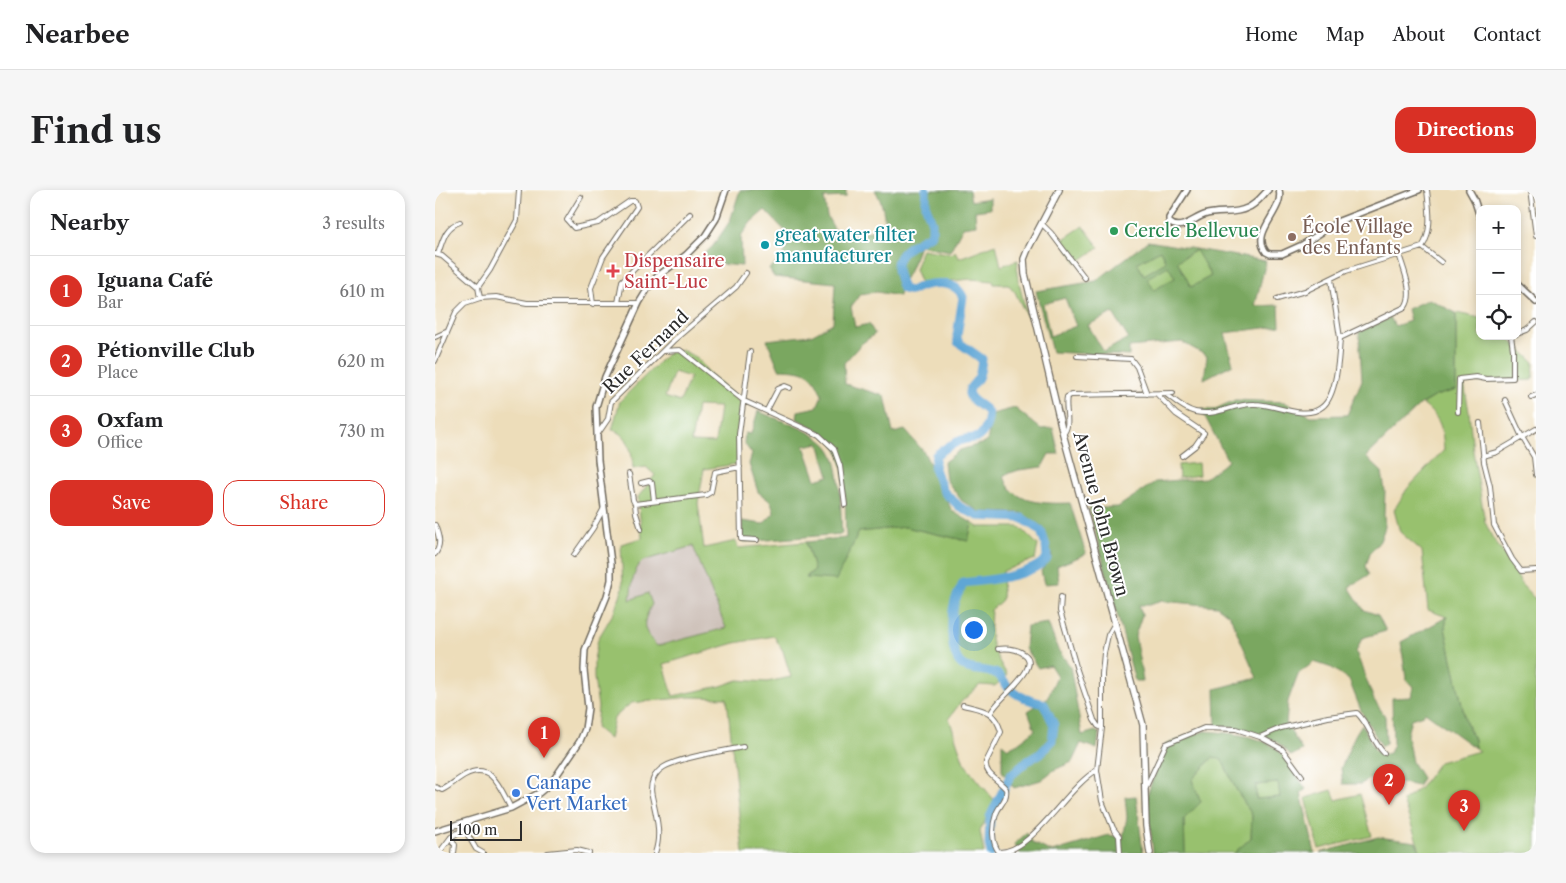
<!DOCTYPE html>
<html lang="en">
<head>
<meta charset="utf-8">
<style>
	body { margin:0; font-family:"Libre Caslon Text",serif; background:#f6f6f6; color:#202124 }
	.controls { position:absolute; right:15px; top:15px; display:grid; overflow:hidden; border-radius:10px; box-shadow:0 2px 8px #0003 }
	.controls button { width:45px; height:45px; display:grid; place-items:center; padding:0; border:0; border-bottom:1px solid #e0e0e0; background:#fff; color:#202124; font:25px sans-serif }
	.scale { position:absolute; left:15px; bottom:12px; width:72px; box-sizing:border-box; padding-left:5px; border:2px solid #2b2b2b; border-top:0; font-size:14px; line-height:18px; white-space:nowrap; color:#2b2b2b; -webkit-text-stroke:4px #fff; paint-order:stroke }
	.you { position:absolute; left:538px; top:439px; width:18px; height:18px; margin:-12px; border:4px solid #fff; border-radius:50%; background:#1a73e8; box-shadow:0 0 0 8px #1a73e833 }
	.badge { display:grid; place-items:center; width:32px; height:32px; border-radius:50%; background:#d93025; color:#fff; font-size:16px; font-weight:700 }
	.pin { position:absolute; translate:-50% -41px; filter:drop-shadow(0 1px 2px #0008) }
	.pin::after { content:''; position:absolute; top:26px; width:18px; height:15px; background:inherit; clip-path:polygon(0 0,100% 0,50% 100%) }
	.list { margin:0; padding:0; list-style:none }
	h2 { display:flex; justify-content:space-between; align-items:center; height:65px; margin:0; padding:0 20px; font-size:21px }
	h2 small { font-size:16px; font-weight:400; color:#757577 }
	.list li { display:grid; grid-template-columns:32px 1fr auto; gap:15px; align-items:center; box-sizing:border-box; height:70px; padding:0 20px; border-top:1px solid #e0e0e0 }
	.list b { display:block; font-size:19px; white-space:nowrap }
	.list p { margin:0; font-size:16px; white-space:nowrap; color:#757577 }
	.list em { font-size:16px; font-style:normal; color:#757577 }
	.actions { display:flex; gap:10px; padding:15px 20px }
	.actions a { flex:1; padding:11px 0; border:1px solid #d93025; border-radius:15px; text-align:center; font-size:18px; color:#d93025 }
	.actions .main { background:#d93025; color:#fff }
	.icon { flex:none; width:28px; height:28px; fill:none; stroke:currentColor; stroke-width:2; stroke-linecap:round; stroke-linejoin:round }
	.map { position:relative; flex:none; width:1101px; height:663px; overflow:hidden; border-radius:15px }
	header { display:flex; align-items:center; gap:30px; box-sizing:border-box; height:70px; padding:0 25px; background:#fff; border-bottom:1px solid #e0e0e0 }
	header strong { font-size:24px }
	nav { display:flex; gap:28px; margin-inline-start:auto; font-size:18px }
	.intro { display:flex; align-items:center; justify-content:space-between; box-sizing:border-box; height:120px; padding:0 30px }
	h1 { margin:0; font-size:35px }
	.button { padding:12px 22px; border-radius:15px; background:#d93025; color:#fff; font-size:18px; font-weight:700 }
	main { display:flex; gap:30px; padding:0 30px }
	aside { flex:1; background:#fff; border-radius:15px; box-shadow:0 2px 8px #0003 }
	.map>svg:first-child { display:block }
</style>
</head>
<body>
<header>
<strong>Nearbee</strong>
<nav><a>Home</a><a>Map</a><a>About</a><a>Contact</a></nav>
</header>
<div class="intro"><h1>Find us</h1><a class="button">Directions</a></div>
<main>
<aside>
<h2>Nearby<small>3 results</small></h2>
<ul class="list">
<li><span class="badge">1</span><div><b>Iguana Café</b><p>Bar</p></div><em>610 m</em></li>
<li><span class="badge">2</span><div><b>Pétionville Club</b><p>Place</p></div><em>620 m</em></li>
<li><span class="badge">3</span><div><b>Oxfam</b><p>Office</p></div><em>730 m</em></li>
</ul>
<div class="actions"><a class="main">Save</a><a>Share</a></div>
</aside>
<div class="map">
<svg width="1101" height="663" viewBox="0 0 1101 663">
	<rect width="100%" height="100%" fill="#fff"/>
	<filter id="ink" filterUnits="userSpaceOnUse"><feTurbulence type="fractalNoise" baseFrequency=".02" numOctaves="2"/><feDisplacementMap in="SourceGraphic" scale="10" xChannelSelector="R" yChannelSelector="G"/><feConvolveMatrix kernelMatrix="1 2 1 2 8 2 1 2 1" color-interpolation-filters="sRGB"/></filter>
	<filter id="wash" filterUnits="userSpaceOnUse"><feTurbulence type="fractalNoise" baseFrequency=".0096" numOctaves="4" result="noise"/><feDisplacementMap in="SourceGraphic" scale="20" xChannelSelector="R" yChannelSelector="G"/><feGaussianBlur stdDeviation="1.12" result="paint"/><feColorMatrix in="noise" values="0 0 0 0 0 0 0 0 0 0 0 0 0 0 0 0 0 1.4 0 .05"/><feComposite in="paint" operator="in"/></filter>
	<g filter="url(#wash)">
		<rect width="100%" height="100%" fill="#edddba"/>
		<path fill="#cec1b9" d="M258,356l33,82 -69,18 -11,-13 -2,-14 8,-15 -23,-3 5,-27 3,-8 6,-5z"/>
		<path fill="#98c16e" stroke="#62764c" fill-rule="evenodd" d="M648,36l16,21 -22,16 -15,-23z
			M561,54l5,22 17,-6 -1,14 10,43 -12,-25 -7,-8h-14l-1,-3 -22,-2 -50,5 -6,-15 7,-20 30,5 3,-3 4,7z
			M725,60l6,12 -22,13 -7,-12z
			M762,60l14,26 -20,11 -14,-26z
			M733,75l7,13 -21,13 -8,-13z
			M1021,123l24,5v18h26l28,26 -1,18 -69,3 5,29 4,39 12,71 7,15 22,32 7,15 13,14h2v255h-115l-18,-52 17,-13 19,-26 40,-11 -4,-3 -1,-8 -8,-17 -21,-95 2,-11 -19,-7 -6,-59 -22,-19 -6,-22 13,-21 37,-39c-2,-23 -2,-31 -22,-46l13,-8 21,-6z
			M247,160l15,8 12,15 31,29 -3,62 -33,5 -6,34 6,45 32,-7 2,7 68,-6 8,28 -8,7 52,-45 47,-5 63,14 4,-18 6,4h42l18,18 -3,14 -32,12 -1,29 -11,10c-2,33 0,37 16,65l-12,11 -15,-1 -19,17 -12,16 15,45 31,38 -15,30 4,22h-241l-16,-155 -37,-1 -59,6 -17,15 -5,21 -13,-11 2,-21 -4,-29v-18l4,-21 16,-27 9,-24 -2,-44 21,-6 -4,-41 17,-22 -9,-8 -13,2c-1,-15 -3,-36 -21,-39l8,-29 49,-49zM239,182l16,5 -10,25 -15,-5zM262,216l23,1 -5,36 -24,-1zM258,356l33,82 -69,18c-16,-18 -15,-22 -5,-42l-4,-11 -18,7c2,-13 2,-30 13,-39zM339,446l9,15 8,26 -24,5 -29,-2 -17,6 -48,10 -9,-32 71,-21z
			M763,273l1,12 -20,3 -1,-13z
			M778,567l9,3 14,29 16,26 -1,23 -17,15h-49l-1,-34 17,-17 -9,-22z
			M844,593l1,14 -24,2 -1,-14z
			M897,600l4,10 24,-6 12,42 -53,13 -13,-51z"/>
		<path fill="#7aa761" stroke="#526946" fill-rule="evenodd" d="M305,0h106v7l-22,1 3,18 10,18 47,-4c2,-13 -2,-29 -9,-40h94l2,11 19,-3v11l-15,2 1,14 -13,2 -13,24 -31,-6 -7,21 -12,21 -1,9 -22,-4 -17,2 -9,13 4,20 14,-3 6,10 -14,10 -17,19 1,21 40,12 8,37 12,-3 19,22 28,59 20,12 -4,18 -63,-14 -46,5 -23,48 -30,-2 8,-8 -8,-28 40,-4c-1,-25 1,-72 -11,-92 -8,-14 -25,-20 -38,-27l1,-8 19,-4 5,-12c-10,-25 -18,-25 -43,-26l-12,-29 44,-5 22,-12 2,-40 -61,-6 -5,-8 13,-10 9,-22 -26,-27 -14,12 -10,14 1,30 -46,-4 17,-16 17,-25z
			M713,51l118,20 -11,45 24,-1 1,21 -55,7 8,31 -29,15 3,-23 -25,-14 -53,5v9l-77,-4 -16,-61 60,-10zM725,60l6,12 -22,13 -7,-12zM761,60l15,26 -20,11 -14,-26zM733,76l7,12 -21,12 -7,-12zM630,108l11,28 -26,10 -7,-32zM678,123l15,25 -24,14 -16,-27z
			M994,109l27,14v77l-21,6 -14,8 -55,53 16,15 3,19 -1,25 1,11 -5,14 -10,12 -4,13 3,9 -20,12 15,23 14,5 8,16 -24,7 -6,14 18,48 11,16 1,27 -4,3 -20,-33 -13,-33 -17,-12 -18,-6 -16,12 -10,27 -2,23 16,26 -11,6c-18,-24 -46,-27 -75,-30l-1,-37 42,-11 -27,-62 -13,-10 -55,-5 -13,4h-10l3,10 -7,21 8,45h-8l-46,-173 29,-1 37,-25 50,-4 23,-17 -27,-52 12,1 22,-10 49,2 27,14 36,-1 15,-35 -3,-48 31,-14 5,8 15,-5 -3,-12z
			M580,218l26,21 12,-1 6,26h-10l-7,13 -23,3 -15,5c6,29 42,29 66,28l16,51 -29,12 2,17 -15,1 -3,-13 11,-15 -8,-28 -23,-15 -41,-1 -18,-11 -16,-21 -2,-18 16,-12 27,-8 5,-28z
			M323,221c19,9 63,21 73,40 11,19 9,60 11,83l-99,8 -1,-21 21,3 11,-11 -3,-11 -13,-10 -9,-28 3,-10 -8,-11 1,-10 6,1zM384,253l10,33 -13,4 -12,-34z
			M1012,427l-2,11 21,95 8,17 1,8 -50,-36 -2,3 -12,4 -4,16 5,27 10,16 -4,8 -46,-9 -11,7h-18l-2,-16 14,-33 7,-11 13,26 6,5 8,-2 4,-9 -1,-46 19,-1 2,-10 -7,-8 -5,-37z
			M613,433l10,27 12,16 12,69 13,-4 4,2 -2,16 -16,-6 -9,19 -18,8 -13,10 -27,8 -12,-17v-28l6,5 10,-5 17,-13 -7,-19 19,-12 10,-23 -7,-11 -12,3 -13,-20 2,-22z
			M770,541c22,2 57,4 74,20 10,10 19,27 27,38l-5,4 14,60h-81l17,-15 1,-23 -16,-26 -14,-29 -9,-3 -21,23 9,22 -17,17 1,34h-32l-6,-58 19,-51zM843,593l2,14 -24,2v-14z
			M701,606l7,57h-123l-6,-9 13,-11 6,10 19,9 57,-17 14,3 4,-21 -2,-20z
			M943,647l38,5 5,11h-101z"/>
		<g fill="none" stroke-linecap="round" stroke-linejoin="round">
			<path stroke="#5ea6d5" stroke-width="9" d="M491,0v16l6,17v11c-12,7 -34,15 -35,31 -1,8 4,17 6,24l8,2c15,-9 44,-13 52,6l-6,39 1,6 24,17c-1,7 -1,13 -4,19 -3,6 -10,9 -9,16 2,9 16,11 19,19 2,8 -4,20 -10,24 -5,2 -11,1 -16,3 -9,3 -18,9 -26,15l-2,14 10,23 16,15 18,9 44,2 19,13 5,15 1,12c-16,19 -60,22 -84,25 -2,6 -6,12 -8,18 -4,14 -6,52 6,63 8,8 27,5 36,10 4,2 7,9 10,12 10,11 23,14 37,18l10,21 -2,16 -11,12 -15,9 -16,14 -20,41 -1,28 2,8"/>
		</g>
	</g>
	<g filter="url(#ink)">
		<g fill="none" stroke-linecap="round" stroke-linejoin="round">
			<defs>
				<path id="minor" d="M1095,0l6,46
					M146,7l-14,23 7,8 24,-5 32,-22h5l2,6 -34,50 -12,31 2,16
					M607,34l9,9 34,45
					M987,57l19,15
					M0,64l7,2 36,31 2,11
					M3,64c5,-14 7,-27 22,-32
					M896,89l9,59
					M43,97l12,-17 27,-50 2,-30
					M842,109l28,-8 41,-20 76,-24c11,-16 7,-38 5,-57
					M183,113l4,-22 68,-67
					M1082,144l10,-4 9,-8
					M0,147l11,-5
					M228,161l17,-1 64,51 75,34 15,14 6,17 5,39
					M315,162l-11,82 2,105 16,1
					M642,166l54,3 6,8 10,27
					M0,171l21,-49 9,-9 15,-5 16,-1 31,6h112
					M722,204l19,20 28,19 -9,13 -13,10
					M731,204c8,6 19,16 29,18 24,5 37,-9 60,-8 20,0 50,17 67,3 15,-11 17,-52 18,-69l65,-31c10,-14 -2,-38 -6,-53
					M1096,207l5,-2
					M1070,210l17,37 12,20 2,18
					M332,220l11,-21 7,-3 5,2
					M1023,222l1,-33 17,-2 10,2 27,-1v-28l-2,-14
					M1045,233l4,39 6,24 4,39 18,34 9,12 15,-1
					M628,244c9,-9 1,-26 4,-37l4,-2 102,-2
					M162,245l11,-16 3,-17 62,-61 63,-54 10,-14
					M1048,266l14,-4 39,-23
					M194,284l4,26 2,4 71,-9 5,-3 4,-20 25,-5
					M206,293l8,-2 3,2 2,18
					M200,314l1,9 5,16
					M0,335c4,11 7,20 0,29
					M139,365l19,-27 11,-20
					M626,407l-1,14 17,59 17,50 4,6 4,2
					M680,433l-7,12 -4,18 -2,21v54l-5,42 5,31 11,27 6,8 1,17
					M528,515c20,5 32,5 38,27l-15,30c-2,12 13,18 20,27 2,11 -7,16 -10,25 -4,12 -5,28 3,38 33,1 68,-65 98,-82
					M556,523c5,-14 53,-46 33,-59 -8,-6 -17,-6 -26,-5
					M825,547l21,-9 47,-11 29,-4c12,11 15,28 27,40
					M0,597l7,3c8,-4 14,-10 23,-15 27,-15 36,15 46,33
					M711,597l20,-43 38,-16 32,1 24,8 22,12 20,27
					M26,633l15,26 7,4
					M16,647l4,8 -1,8
					M4,663l12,-16 13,-8
					M113,663l29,-3 12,3
					M220,663c7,-19 1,-38 -3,-57 -3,-12 2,-23 12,-29 17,-10 60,-16 79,-20"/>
				<path id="tertiary" d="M752,0l-18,28v4c11,10 24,-3 35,-7 14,-5 30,0 43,-7 9,-3 15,-12 21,-18
					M844,0c6,21 -29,41 -13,62l4,2h12l20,-9 37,-24 80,-31
					M1034,0l5,9 6,18
					M1082,94l19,18
					M0,641l76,-23 28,-15 13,-11 28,-41 5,-12 3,-21 -4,-38 1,-20 22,-54 4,-16v-17l-13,-103 -2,-53 9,-30 34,-74 11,-18 8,-9 28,-21 19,-19 11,-17 10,-29"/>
				<path id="secondary" d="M624,0l-31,59 -4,10 1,15 38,160 80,291 3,101 4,27"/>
			</defs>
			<use href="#minor" stroke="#6f695d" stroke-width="6"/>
			<use href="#tertiary" stroke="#6f695d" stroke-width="8"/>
			<use href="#secondary" stroke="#6f695d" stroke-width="8"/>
			<use href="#minor" stroke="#fff" stroke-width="4"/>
			<use href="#tertiary" stroke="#fff" stroke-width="5"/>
			<use href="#secondary" stroke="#fff" stroke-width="5.5"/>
		</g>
	</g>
	<circle fill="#2e9e5b" stroke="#fff" stroke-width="2" cx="679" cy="41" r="5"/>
	<circle fill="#8d6e63" stroke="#fff" stroke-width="2" cx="857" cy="47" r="5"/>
	<circle fill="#0f9aa8" stroke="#fff" stroke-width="2" cx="330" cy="55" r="5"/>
	<path fill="#e0444e" stroke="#fff" stroke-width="2" d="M175.5 73.5h5v5h5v5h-5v5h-5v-5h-5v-5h5z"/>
	<circle fill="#3f7fe0" stroke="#fff" stroke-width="2" cx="81" cy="603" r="5"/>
	<g text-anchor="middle" stroke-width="4" stroke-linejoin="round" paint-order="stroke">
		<g font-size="18" fill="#785e54" stroke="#fff" text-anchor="start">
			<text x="867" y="43">École Village<tspan x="867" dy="21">des Enfants</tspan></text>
		</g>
		<g font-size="18" fill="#27864d" stroke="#fff" text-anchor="start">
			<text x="689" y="47">Cercle Bellevue</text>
		</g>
		<g font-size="18" fill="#0d838f" stroke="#fff" text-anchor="start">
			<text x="340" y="51">great water filter<tspan x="340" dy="21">manufacturer</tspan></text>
		</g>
		<g font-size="18" fill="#be3a42" stroke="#fff" text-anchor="start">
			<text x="189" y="77">Dispensaire<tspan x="189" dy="21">Saint-Luc</tspan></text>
		</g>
		<g font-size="18" fill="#2b2b2b" stroke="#fff">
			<text transform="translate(211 162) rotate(-44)" y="6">Rue Fernand</text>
			<text transform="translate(666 324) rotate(75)" y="6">Avenue John Brown</text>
		</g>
		<g font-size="18" fill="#366cbe" stroke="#fff" text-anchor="start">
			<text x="91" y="599">Canape<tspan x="91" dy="21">Vert Market</tspan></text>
		</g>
	</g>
</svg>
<div class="controls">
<button>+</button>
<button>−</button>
<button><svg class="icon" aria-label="locate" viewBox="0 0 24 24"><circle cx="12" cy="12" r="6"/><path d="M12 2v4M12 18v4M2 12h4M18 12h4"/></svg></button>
</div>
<div class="scale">100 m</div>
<div class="you"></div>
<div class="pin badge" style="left:109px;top:568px">1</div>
<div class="pin badge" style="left:954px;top:615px">2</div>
<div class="pin badge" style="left:1029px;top:641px">3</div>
</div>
</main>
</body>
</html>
